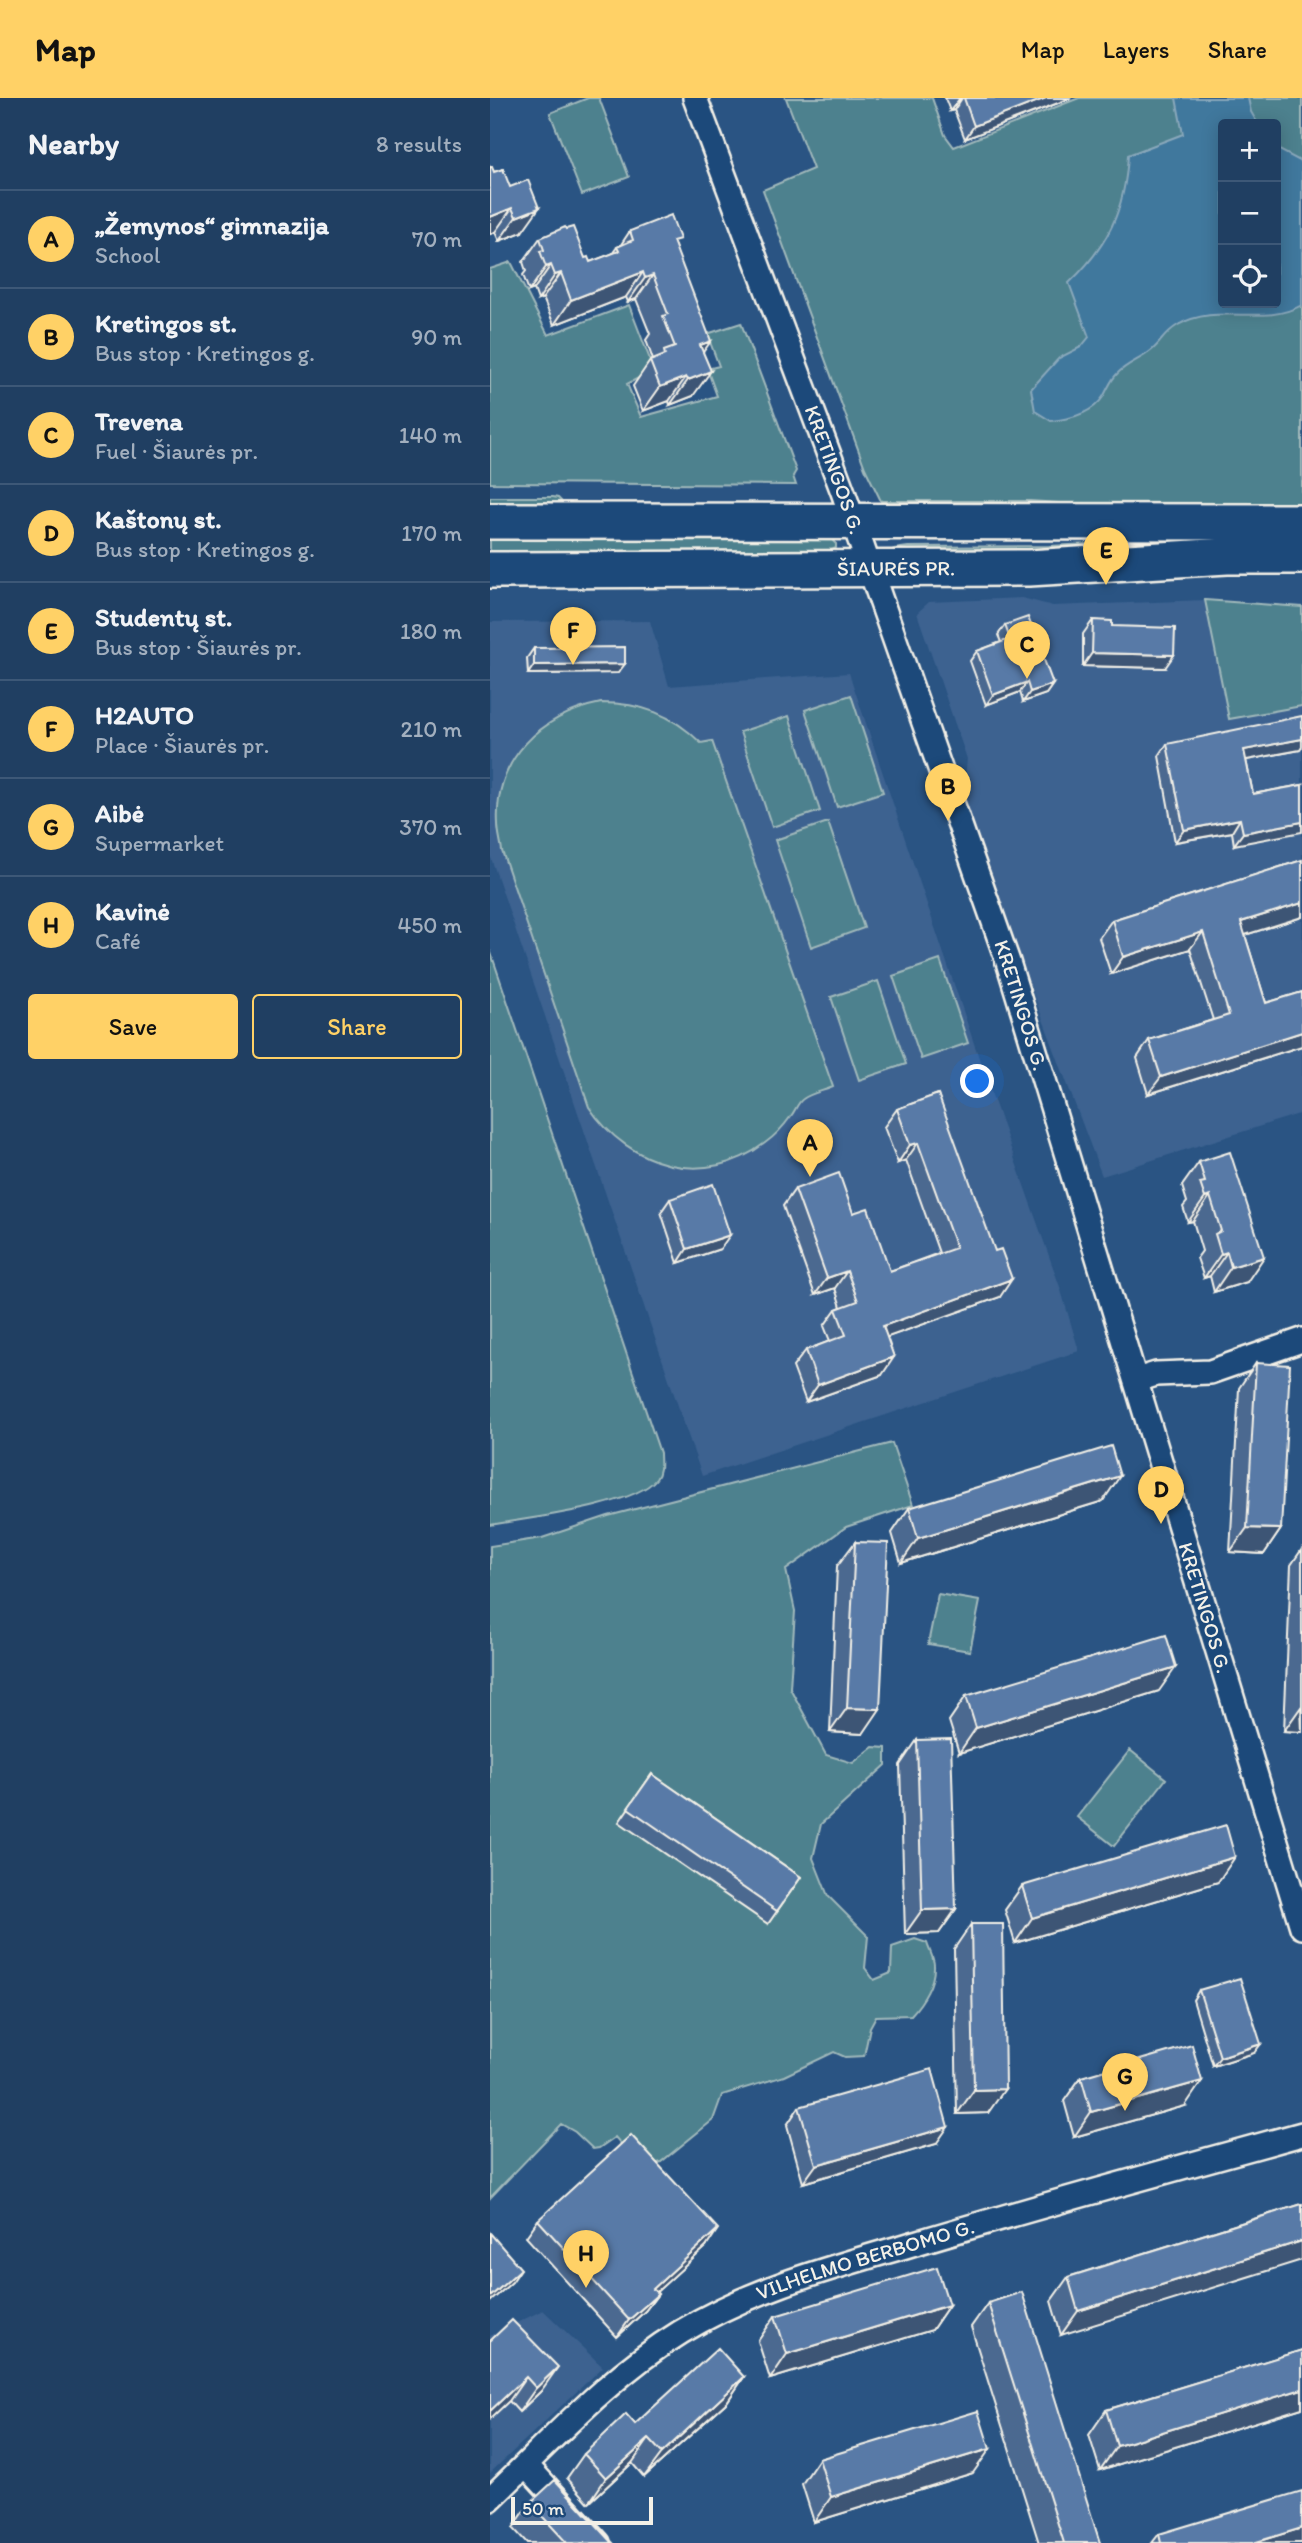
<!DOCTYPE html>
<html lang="en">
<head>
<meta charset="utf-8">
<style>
	body { margin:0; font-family:Itim,sans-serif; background:#284668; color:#f1f3f6 }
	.controls { position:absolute; right:21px; top:21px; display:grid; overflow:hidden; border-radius:7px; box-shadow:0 4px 18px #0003 }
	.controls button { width:63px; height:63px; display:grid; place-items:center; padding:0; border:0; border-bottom:2px solid #3d5877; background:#203f62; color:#f1f3f6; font:35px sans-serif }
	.scale { position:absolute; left:21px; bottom:18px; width:142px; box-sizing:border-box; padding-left:7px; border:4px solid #f4f1e8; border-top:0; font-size:19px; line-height:24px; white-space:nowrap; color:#f4f1e8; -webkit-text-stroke:5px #1f4a7a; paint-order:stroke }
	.you { position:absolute; left:488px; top:984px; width:24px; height:24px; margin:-18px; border:5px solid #fff; border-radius:50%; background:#1a73e8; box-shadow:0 0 0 10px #1a73e833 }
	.badge { display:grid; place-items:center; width:46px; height:46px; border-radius:50%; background:#ffd166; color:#111; font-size:23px; font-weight:700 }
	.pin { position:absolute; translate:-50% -58px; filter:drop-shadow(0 2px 4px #0008) }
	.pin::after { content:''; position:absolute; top:37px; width:24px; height:21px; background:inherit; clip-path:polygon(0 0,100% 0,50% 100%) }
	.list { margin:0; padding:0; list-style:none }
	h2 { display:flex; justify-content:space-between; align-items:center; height:91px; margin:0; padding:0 28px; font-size:30px }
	h2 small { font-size:23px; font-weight:400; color:#a2afbe }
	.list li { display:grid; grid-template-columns:46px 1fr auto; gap:21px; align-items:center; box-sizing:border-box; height:98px; padding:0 28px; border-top:2px solid #3d5877 }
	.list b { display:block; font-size:26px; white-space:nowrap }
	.list p { margin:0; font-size:23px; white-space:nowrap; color:#a2afbe }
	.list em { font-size:23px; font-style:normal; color:#a2afbe }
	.actions { display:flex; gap:14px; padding:21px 28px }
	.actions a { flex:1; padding:16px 0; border:2px solid #ffd166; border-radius:7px; text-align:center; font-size:24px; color:#ffd166 }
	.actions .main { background:#ffd166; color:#111 }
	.icon { flex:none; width:38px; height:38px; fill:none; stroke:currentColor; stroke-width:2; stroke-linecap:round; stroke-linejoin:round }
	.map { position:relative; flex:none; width:812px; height:2445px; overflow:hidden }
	header { display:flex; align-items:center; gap:42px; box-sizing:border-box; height:98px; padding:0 35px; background:#ffd166; color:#111 }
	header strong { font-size:33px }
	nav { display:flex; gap:38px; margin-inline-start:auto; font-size:24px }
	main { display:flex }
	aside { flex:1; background:#203f62 }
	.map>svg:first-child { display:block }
</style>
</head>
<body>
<header>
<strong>Map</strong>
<nav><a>Map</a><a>Layers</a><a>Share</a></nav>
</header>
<main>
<aside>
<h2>Nearby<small>8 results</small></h2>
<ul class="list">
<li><span class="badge">A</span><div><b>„Žemynos“ gimnazija</b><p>School</p></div><em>70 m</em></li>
<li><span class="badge">B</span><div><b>Kretingos st.</b><p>Bus stop · Kretingos g.</p></div><em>90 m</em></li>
<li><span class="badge">C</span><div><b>Trevena</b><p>Fuel · Šiaurės pr.</p></div><em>140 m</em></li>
<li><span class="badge">D</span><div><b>Kaštonų st.</b><p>Bus stop · Kretingos g.</p></div><em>170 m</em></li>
<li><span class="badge">E</span><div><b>Studentų st.</b><p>Bus stop · Šiaurės pr.</p></div><em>180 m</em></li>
<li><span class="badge">F</span><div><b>H2AUTO</b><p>Place · Šiaurės pr.</p></div><em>210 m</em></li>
<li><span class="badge">G</span><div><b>Aibė</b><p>Supermarket</p></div><em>370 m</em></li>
<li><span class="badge">H</span><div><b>Kavinė</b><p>Café</p></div><em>450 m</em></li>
</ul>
<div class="actions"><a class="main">Save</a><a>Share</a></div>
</aside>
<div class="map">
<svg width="812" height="2445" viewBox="0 0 812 2445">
	<rect width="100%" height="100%" fill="#2a5483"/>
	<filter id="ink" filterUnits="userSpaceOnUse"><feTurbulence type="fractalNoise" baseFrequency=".0143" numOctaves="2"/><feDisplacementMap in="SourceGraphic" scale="14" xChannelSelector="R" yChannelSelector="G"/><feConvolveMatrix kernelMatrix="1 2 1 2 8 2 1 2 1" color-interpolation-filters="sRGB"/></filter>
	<g filter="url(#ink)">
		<path fill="#3c6290" d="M532,500l31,8 152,-6 24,119 73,-13v407l-200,63 -89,-236 -50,-142 4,-39 -50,-146 12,-11z
			M160,523l19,65 180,-13 133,394 78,220 19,64 -377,125 -212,-621v-233z
			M53,2212l60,57 -113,106v-137z"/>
		<path fill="#4e818e" stroke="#a1b9bb" stroke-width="2" fill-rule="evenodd" d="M98,0h11l30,79 -47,18 -32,-82z
			M296,0h146l13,37 9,12 125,-49h223v411h-156l-116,-8h-149l-16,-33 -102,-278 50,-21zM733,26h53v179h-53z
			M21,164l37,73 81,-30 25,65 -27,14 14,33 76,-21 -10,-27 12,-3 -12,-32 34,-11 55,148 -3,5 3,9 -306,-2v-214z
			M0,399h63l5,1 10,10h-78z
			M0,436l341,5 5,5v4l-4,2 -172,2 -78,8 -92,-1z
			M812,436l-282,22 -134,-3 8,-4 14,-2 141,-1z
			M715,502l97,7v99l-73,13z
			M361,597l32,97 -46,15 -32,-97z
			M111,605c40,0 71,11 100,40l11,-2 121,346c-9,4 -22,6 -30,12 -5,3 -8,12 -12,17 -7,10 -16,20 -26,27 -60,46 -136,24 -176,-36l-87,-256c-1,-9 -4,-18 -4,-27 -4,-65 43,-109 103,-121z
			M299,618l31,95 -48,16 -32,-95z
			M338,724l36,106 -53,19 -36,-107z
			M0,852l170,503c0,8 2,18 -4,26 -22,28 -130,39 -166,46z
			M450,862l28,83 -47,16 -28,-83z
			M388,883l28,83 -47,16 -28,-83z
			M402,1345l21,62 -67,22 -60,43 9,41 -5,77 36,67 27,8 20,-16 13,1v17l-65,59 -8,34 15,38 40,40 -3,32 9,12 17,-7 1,-26 23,-8 12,4c2,7 7,15 7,22 1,18 -11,37 -23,50l-35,1 -6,11 -6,29 -19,1 -11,-5 -50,24 -62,19 -9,25 -52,42 -13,4 -10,-3 -23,-26 -16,11 -6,1 -18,-17 -14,-8 -71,74v-652l52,-8 66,-22z
			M448,1496l42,7 -10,50 -42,-7z
			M640,1652l36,29 -52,67 -37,-29z"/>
		<path fill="#41789d" stroke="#89a8bb" stroke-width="2" d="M686,0h72l3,14 7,12h-35v179h53v-158l5,6 21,11v143c-39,22 -84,-3 -124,20 -15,9 -16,17 -26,25 -12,10 -25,13 -35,24 -7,7 -9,15 -14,23 -11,17 -33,22 -52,24l-16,-10 -4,-22 28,-31 22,-11 8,-10 -20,-54c39,-37 56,-73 59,-128l55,-21z"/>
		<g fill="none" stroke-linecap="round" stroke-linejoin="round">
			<defs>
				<g id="street">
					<path id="s1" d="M205,0l148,394 165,470 294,965"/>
					<path d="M647,1282l19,-6 54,-2 92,-32"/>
					<path d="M36,2367l72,78"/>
					<path id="s2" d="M0,2401c61,-58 119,-123 191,-167 76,-46 154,-65 238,-90 127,-38 255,-73 383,-108"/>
				</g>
				<g id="primary">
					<path d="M0,423l812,1"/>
					<path id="s3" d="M0,472l539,-2 198,-12h75"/>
				</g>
			</defs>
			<use href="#street" stroke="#f4f1e8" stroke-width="28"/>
			<use href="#primary" stroke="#f4f1e8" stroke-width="40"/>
			<use href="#street" stroke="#1f4a7a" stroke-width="23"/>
			<use href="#primary" stroke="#1f4a7a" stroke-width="35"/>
		</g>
		<path fill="#4c6990" stroke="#f4f1e8" stroke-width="2" d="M455,0h126l-106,41 -11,-29 -4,1z
			M0,69l4,5 9,-3 19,63 -23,9 -4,-9 -5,2z
			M140,133l45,15 28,106 -10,44 -23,9 -1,-4 -26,10 -10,-25 17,-25 3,-1 -7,-20 4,-6 -14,-35 -8,3 -2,-5 -72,28 -11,-27 -5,2 -4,-11 -5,2 -6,-16 3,-4 -3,-9 17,-24 45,20 5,4 22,-8 5,-7 3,-1z
			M603,522l19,6 53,42 -82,-2v-32z
			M515,527l48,59 -7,10 -23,8 -3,-10 -34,13 -16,-44 7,-10 24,-9 -3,-7z
			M44,550l84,25 -90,1 -1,-16z
			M677,646l133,6 -54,10 7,34 49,-9 -68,60 -2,-13 -57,10 -16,-86z
			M812,762v57l-57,18 21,68 36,-11v54l-154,48 -11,-36 12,-18 64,-20 -23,-71 -79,25 -12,-36 13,-18z
			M448,996l62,203 -113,40 -5,38 -76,27 -13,-35 13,-17 24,-9 -6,-15 12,-17 5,-2 -6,-19 -20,7 -32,-89 12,-17 58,24 37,58 49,-18 -33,-93 -8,3 -14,-36 13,-18z
			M709,1064l48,120 -33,10 -4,-16 -6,2 -7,-20 5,-7 -9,-30 -5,1 -5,-15 4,-5 -5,-16z
			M180,1101l50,50 -42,14 -17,-51z
			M766,1265l25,166 -17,25 -34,-2 9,-164z
			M613,1403l-202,62 -9,-30 17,-25z
			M365,1444l8,192 -33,-2 7,-166z
			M812,1451v183l-18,-1 7,-166z
			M669,1593l-200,62 -10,-32 17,-25z
			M427,1642l39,169 -17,24 -34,1 -5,-169z
			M162,1676l149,103 -33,47 -149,-102z
			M728,1784l-203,61 -10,-33 17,-24z
			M481,1826l17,189 -31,1 -3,-165z
			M709,1892l55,63 -41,13 -20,-66z
			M591,1979l104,29 -111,31 -10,-36z
			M309,2009l137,37 -133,39 -16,-58z
			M812,2106l-241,131 -10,-34 17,-24z
			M48,2122l168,27 -50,45 2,2 -13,17 -28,26 -91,-100z
			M498,2205l112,240h-61l-68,-216z
			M459,2207l-17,25 -162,49 -12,-38 17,-25z
			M0,2243l51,50 -22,21 -10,-11z
			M812,2252v58l-202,62 -11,-35 17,-25z
			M254,2279l-17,25 -83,75 -12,-14 -43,40 -22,-25 17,-24 51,-30z
			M329,2361l154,14 -159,49 -12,-38z
			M40,2405l83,40h-86l-14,-15z
			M669,2436l143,9h-150z"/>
		<path fill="#3e5575" stroke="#f4f1e8" stroke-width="2" d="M470,0h2l-8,12 -4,1z
			M556,0h25l-106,41 9,-13z
			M22,110l-17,24 -5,2v-17z
			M49,110l-17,24 -23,9 17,-24z
			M61,167l-17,24 -5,2 17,-24z
			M153,174l-17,25 -72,28 17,-25z
			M71,175l-18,25 -5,2 17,-25z
			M163,177l-17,24 -8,3 17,-24z
			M221,243l-17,24 6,-20z
			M221,273l-18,25 -23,9 18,-25z
			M196,279l-17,24 -26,10 17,-24z
			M602,555l82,2 -9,13 -82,-2z
			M135,566l-7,9 -90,1 6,-9z
			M537,584l-7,10 -34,13 7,-10z
			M563,586l-7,10 -23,8 7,-10z
			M812,641v8l-2,3 -64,12 8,-12z
			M750,721l-8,13 -57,10 9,-12z
			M812,724v10l-68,13 9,-12z
			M812,805v14l-73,23 12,-18z
			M713,834l-13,17 -79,25 12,-17z
			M812,934v14l-154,48 13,-17z
			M428,1045l-12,17 -8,3 12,-18z
			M720,1098l-17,25 -5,1 17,-24z
			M240,1137l-10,14 -42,14 9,-14z
			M737,1154l-17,24 -6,2 17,-24z
			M774,1159l-17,25 -33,10 17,-25z
			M357,1173l-12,17 -20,7 12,-17z
			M522,1181l-12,18 -129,46 12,-17z
			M404,1259l-12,18 -76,27 12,-17z
			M630,1378l-17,25 -202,62 17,-25z
			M757,1430l34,1 -17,25 -34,-2z
			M686,1569l-17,24 -200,62 17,-25z
			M811,1609l1,25 -18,-1z
			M357,1610l33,1 -17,25 -33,-2z
			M745,1759l-17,25 -203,61 17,-25z
			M466,1811l-17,24 -34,1 17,-24z
			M771,1946l-7,9 -41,13 7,-9z
			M712,1983l-17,25 -111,31 17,-25z
			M515,1991l-17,24 -31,1 17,-24z
			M458,2029l-12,17 -133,39 13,-18z
			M228,2131l-12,18 -65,59 12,-17z
			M812,2143v19l-241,75 17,-24z
			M31,2171l-9,13 -22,20v-5z
			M168,2196l-13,17 -28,26 12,-17z
			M459,2207l-17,25 -162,49 17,-25z
			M68,2269l-17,24 -22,21 17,-24z
			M36,2279l-17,24 -19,18v-8z
			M254,2279l-17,25 -83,75 18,-24z
			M812,2291v19l-202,62 17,-24z
			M159,2341l-17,24 -43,40 17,-25z
			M500,2351l-17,24 -159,49 17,-25z
			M812,2430v15h-49z"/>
		<path fill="#587aa7" stroke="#f4f1e8" stroke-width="2" d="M474,0h82l-72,28z
			M0,69h2l2,5 9,-3 7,18 18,-7 11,28 -23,9 -4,-9 -22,9z
			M181,117l9,24 -7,2 38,100 -11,4 11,26 -23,9 -2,-3 -26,10 -10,-26 15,-6 -1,-4 11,-4 -12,-31 5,-2 -15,-39 -8,3 -2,-6 -72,28 -10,-27 -6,2 -4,-10 -5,2 -6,-16 4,-1 -4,-12 25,-11 1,2 7,-2 12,31 3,-1 2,5 29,-11 -2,-4 16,-7 -3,-9z
			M538,519l25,67 -23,8 -3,-10 -34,13 -16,-44 33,-12 -5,-14z
			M603,522l19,1v5l63,2 -1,27 -82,-2z
			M135,549v17l-91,1v-17z
			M812,618v23l-58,11 9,44 49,-9v37l-59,11 -3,-14 -56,11 -17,-86z
			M812,762v43l-61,19 25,81 36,-11v40l-141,45 -12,-37 80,-25 -26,-83 -80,25 -11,-37z
			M448,996l57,157 6,-2 11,30 -129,47 11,31 -76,28 -12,-35 40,-15 -10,-26 22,-8 -11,-30 -20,7 -32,-89 44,-16 14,40 15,-5 22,63 66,-23 -38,-105 -8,2 -13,-36z
			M740,1054l34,105 -33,10 -4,-15 -6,2 -6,-20 6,-3 -11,-35 -5,2 -5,-15 5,-1 -6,-20z
			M223,1086l17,51 -43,14 -17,-50z
			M766,1265l34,2 -9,164 -34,-1z
			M621,1348l9,30 -202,62 -9,-30z
			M365,1444l33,1 -8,166 -33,-1z
			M676,1537l10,32 -200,61 -10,-32z
			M461,1641l5,170 -34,1 -5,-170z
			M162,1676l149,103 -24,34 -149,-103z
			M736,1727l9,32 -203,61 -10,-32z
			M481,1826h32l2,165 -31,1z
			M750,1880l21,66 -41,13 -21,-67z
			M702,1947l10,36 -111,31 -10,-35z
			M442,1971l16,58 -132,38 -17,-58z
			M141,2037l87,94 -65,60 5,5 -29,26 -91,-100z
			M812,2106v37l-224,70 -10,-34z
			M0,2135l31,36 -31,28z
			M447,2169l12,38 -162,49 -12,-38z
			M532,2194l78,251h-36l-76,-240z
			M22,2222l46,47 -22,21 -10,-11 -36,34v-70z
			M228,2250l26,29 -82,76 -13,-14 -43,39 -22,-24 42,-40 9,10z
			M812,2252v39l-185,57 -11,-36z
			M488,2313l12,38 -159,48 -12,-38z
			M65,2382l58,63h-46l-37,-40z
			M812,2393v37l-49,15h-92l-2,-9z"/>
	</g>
	<g text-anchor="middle" stroke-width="6" stroke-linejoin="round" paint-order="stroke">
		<g font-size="21" fill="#f4f1e8" stroke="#1f4a7a">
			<text dy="7" stroke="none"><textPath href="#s1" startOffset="397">KRETINGOS G.</textPath></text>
			<text dy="7" stroke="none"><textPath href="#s3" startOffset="406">ŠIAURĖS PR.</textPath></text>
			<text dy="7" stroke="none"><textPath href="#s1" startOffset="964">KRETINGOS G.</textPath></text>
			<text dy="7" stroke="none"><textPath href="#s1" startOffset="1594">KRETINGOS G.</textPath></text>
			<text dy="7" stroke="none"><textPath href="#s2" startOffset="453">VILHELMO BERBOMO G.</textPath></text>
		</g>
	</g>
</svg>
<div class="controls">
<button>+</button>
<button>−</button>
<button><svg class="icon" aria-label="locate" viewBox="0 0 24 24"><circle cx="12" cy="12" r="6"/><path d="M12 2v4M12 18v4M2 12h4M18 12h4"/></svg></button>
</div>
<div class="scale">50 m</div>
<div class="you"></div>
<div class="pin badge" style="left:320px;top:1079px">A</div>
<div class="pin badge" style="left:458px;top:723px">B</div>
<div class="pin badge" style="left:537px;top:581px">C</div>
<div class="pin badge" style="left:671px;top:1426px">D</div>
<div class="pin badge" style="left:616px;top:487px">E</div>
<div class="pin badge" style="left:83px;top:567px">F</div>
<div class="pin badge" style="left:635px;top:2013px">G</div>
<div class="pin badge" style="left:96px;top:2190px">H</div>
</div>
</main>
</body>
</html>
